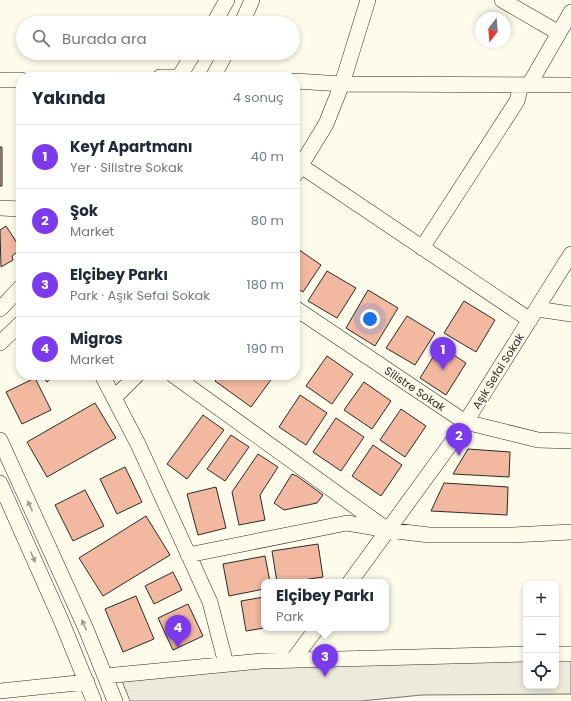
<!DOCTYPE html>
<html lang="tr">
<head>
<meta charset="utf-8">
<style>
	body { margin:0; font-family:Poppins,sans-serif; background:#f2f2f3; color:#1f2937 }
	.controls { position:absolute; right:12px; bottom:12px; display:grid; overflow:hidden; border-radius:8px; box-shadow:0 2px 6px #0003 }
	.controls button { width:36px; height:36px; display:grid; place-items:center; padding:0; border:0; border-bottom:1px solid #e0e1e3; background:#fff; color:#1f2937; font:20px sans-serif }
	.compass { position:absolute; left:475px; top:12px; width:36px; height:36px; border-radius:50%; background:#fff; box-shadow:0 2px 6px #0003; rotate:196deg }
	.you { position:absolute; left:370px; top:319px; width:14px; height:14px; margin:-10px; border:3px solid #fff; border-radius:50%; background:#1a73e8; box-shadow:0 0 0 6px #1a73e833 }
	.badge { display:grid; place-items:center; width:26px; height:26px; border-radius:50%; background:#7c3aed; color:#fff; font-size:13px; font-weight:700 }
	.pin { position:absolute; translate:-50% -33px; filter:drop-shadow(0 1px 2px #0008) }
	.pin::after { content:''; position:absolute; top:21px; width:14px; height:12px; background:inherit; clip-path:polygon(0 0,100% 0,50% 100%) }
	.popup { position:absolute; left:261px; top:579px; width:128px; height:52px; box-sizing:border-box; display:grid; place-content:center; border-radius:8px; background:#fff; filter:drop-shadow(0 1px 3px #0005); font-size:13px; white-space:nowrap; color:#747a83 }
	.popup b { font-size:15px; color:#1f2937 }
	.popup::after { content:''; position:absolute; left:50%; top:100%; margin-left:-8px; border:8px solid transparent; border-top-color:#fff }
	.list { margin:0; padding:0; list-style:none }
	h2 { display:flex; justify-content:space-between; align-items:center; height:52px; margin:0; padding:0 16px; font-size:17px }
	h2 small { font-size:13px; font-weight:400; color:#747a83 }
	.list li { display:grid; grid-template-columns:26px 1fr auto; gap:12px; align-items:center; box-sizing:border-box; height:64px; padding:0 16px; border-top:1px solid #e0e1e3 }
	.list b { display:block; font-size:15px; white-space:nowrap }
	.list p { margin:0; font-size:13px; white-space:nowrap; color:#747a83 }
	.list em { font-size:13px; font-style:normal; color:#747a83 }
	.icon { flex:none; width:22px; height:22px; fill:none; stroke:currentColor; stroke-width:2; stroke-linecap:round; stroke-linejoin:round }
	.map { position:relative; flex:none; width:571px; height:701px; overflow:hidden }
	.search { position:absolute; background:#fff; box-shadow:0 2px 6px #0003; left:16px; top:16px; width:284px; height:44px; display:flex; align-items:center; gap:10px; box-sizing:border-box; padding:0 14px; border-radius:22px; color:#747a83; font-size:15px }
	.panel { position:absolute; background:#fff; box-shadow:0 2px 6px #0003; left:16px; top:72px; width:284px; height:308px; border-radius:16px }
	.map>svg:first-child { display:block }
</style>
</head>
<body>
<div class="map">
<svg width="571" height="701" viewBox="0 0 571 701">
	<rect width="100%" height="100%" fill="#fdfbea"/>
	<path fill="#ecebdb" stroke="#74746e" d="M526,654v32h30v-32h15v40l-149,1 -61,6h-231l-8,-20 4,-7z"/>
	<path fill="#f2b8a0" stroke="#2b2b2b" d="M0,147h2v39h-2z
		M6,226l15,23 -9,7 1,4 -12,7 -1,-37z
		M295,247l26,18 -18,27 -8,-5z
		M327,271l29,17 -19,30 -29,-17z
		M368,290l30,18 -23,38 -29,-18z
		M464,301l31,19 -19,32 -32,-19z
		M407,316l28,17 -20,32 -29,-17z
		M440,346l26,17 -20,32 -26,-17z
		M327,356l26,18 -21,30 -26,-18z
		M41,375h14l-8,7z
		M219,375h52l2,2 -22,30 -36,-26z
		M35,378l16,32 -29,14 -16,-32z
		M364,382l27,19 -19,28 -28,-19z
		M300,395l27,18 -21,32 -27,-18z
		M95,403l21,35 -69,39 -20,-35z
		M401,409l25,17 -21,31 -25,-17z
		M203,415l21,15 -37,49 -20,-15z
		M336,418l28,19 -23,34 -28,-19z
		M231,435l18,12 -24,34 -18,-12z
		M373,445l29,20 -21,31 -29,-20z
		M468,449l42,3 -1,25 -56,-3z
		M258,454l20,13 -18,28 5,25 -26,5 -7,-33z
		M125,467l17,35 -25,12 -17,-35z
		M292,474l5,2 26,19 -6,8 -33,7 -10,-7z
		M444,483l64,4 -1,28 -76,-4z
		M216,487l10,41 -28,7 -11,-41z
		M85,490l19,36 -31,15 -18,-36z
		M146,516l24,39 -67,41 -24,-38z
		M318,544l5,33 -34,5h-12l-5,-31z
		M265,556l5,26h-6v7l-35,7 -6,-32z
		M173,572l9,18 -28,14 -9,-18z
		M136,596l18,43 -31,13 -18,-43z
		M264,597v31l-18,3 -5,-30z
		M188,604l15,32 -30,14 -15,-32z"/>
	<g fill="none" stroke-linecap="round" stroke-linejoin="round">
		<defs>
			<path id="minor" d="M502,0l57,33
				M214,23l13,-23
				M242,23l10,-23
				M160,77h19
				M179,77l15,-24
				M213,77l13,-24
				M0,80h21
				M295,81l47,3 229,1
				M529,85l42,-73
				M301,166l229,154
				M295,175l31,-51 16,-40 26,-84
				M0,208l21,1
				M422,248l95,-147 4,-16
				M295,308l170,114 73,18 33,1
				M0,309l21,-22
				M537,309l34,5
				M0,343l21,-20
				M102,375l36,69 72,158 16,62
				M173,375l212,153
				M114,398l23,-23
				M0,440l86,189 29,72
				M0,483l61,137 33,81
				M188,555l159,-32 41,7 41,5h84l58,-3
				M350,582l110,-151 111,-177
				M556,654h15
				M293,660l24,-32
				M105,676l156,-15 265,-7
				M0,691l87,-9"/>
		</defs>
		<use href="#minor" stroke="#2b2b2b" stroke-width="16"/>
		<use href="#minor" stroke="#fdfbea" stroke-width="15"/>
	</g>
	<defs><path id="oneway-solid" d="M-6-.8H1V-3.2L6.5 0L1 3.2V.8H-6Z"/></defs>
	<g fill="#9e9d94">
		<use href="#oneway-solid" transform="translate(30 506) rotate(-115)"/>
		<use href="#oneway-solid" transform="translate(33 557) rotate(66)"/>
		<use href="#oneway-solid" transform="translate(84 625) rotate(-114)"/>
	</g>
	<g text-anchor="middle" stroke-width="3" stroke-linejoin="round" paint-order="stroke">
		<g font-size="11" fill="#2b2b2b" stroke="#fdfbea">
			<text transform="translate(498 371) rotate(-58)" y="4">Aşık Sefai Sokak</text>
			<text transform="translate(415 389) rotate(34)" y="4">Silistre Sokak</text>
		</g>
	</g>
</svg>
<div class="controls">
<button>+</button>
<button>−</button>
<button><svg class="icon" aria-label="locate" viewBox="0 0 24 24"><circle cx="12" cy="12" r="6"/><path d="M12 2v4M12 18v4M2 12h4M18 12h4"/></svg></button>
</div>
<svg class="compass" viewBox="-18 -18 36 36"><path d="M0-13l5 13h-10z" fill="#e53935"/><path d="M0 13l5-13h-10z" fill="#747a83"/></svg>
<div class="you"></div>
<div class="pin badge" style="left:443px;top:370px">1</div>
<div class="pin badge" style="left:459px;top:456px">2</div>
<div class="pin badge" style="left:325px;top:677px">3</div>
<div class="popup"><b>Elçibey Parkı</b>Park</div>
<div class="pin badge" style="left:178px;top:648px">4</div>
<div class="search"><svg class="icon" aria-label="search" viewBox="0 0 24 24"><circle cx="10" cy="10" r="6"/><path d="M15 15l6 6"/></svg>Burada ara</div>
<section class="panel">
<h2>Yakında<small>4 sonuç</small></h2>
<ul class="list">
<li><span class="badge">1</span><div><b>Keyf Apartmanı</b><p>Yer · Silistre Sokak</p></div><em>40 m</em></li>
<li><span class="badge">2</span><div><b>Şok</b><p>Market</p></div><em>80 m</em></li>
<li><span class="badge">3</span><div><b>Elçibey Parkı</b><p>Park · Aşık Sefai Sokak</p></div><em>180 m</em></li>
<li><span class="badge">4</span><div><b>Migros</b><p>Market</p></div><em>190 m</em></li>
</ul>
</section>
</div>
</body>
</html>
